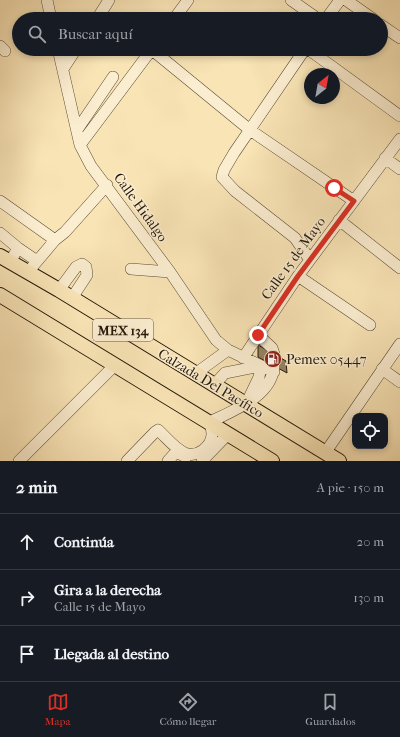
<!DOCTYPE html>
<html lang="es">
<head>
<meta charset="utf-8">
<style>
	body { margin:0; font-family:"IM FELL French Canon",serif; background:#242831; color:#f1f3f6 }
	.controls { position:absolute; right:12px; bottom:12px; display:grid; overflow:hidden; border-radius:8px; box-shadow:0 2px 6px #0003 }
	.controls button { width:36px; height:36px; display:grid; place-items:center; padding:0; border:0; border-bottom:1px solid #363941; background:#171b24; color:#f1f3f6; font:20px sans-serif }
	.compass { position:absolute; left:304px; top:68px; width:36px; height:36px; border-radius:50%; background:#171b24; box-shadow:0 2px 6px #0003; rotate:31deg }
	.stop { position:absolute; width:12px; height:12px; margin:-9px; border:3px solid #d93025; border-radius:50%; background:#fff }
	.stop.end { background:#d93025; border-color:#fff; box-shadow:0 1px 4px #0008 }
	.list { margin:0; padding:0; list-style:none }
	h2 { display:flex; justify-content:space-between; align-items:center; height:52px; margin:0; padding:0 16px; font-size:17px }
	h2 small { font-size:13px; font-weight:400; color:#9ea1a6 }
	.list li { display:grid; grid-template-columns:26px 1fr auto; gap:12px; align-items:center; box-sizing:border-box; height:56px; padding:0 16px; border-top:1px solid #363941 }
	.list b { display:block; font-size:15px; white-space:nowrap }
	.list p { margin:0; font-size:13px; white-space:nowrap; color:#9ea1a6 }
	.list em { font-size:13px; font-style:normal; color:#9ea1a6 }
	.icon { flex:none; width:22px; height:22px; fill:none; stroke:currentColor; stroke-width:2; stroke-linecap:round; stroke-linejoin:round }
	.map { position:relative; flex:none; width:400px; height:461px; overflow:hidden }
	.search { position:absolute; background:#171b24; box-shadow:0 2px 6px #0003; left:12px; right:12px; top:12px; height:44px; display:flex; align-items:center; gap:10px; box-sizing:border-box; padding:0 14px; border-radius:22px; color:#9ea1a6; font-size:15px }
	.sheet { height:220px; background:#171b24 }
	nav { display:flex; justify-content:space-around; align-items:center; box-sizing:border-box; height:56px; border-top:1px solid #363941; background:#171b24; font-size:11px; color:#9ea1a6 }
	nav a { display:grid; justify-items:center; gap:2px }
	nav .on { color:#d93025 }
	.map>svg:first-child { display:block }
</style>
</head>
<body>
<div class="map">
<svg width="400" height="461" viewBox="0 0 400 461">
	<rect width="100%" height="100%" fill="#f9e4b6"/>
	<filter id="stains"><feTurbulence type="fractalNoise" baseFrequency=".005" numOctaves="4"/><feColorMatrix values="0 0 0 0 .2 0 0 0 0 .09 0 0 0 0 .02 0 0 0 .5 -.17"/></filter>
	<radialGradient id="worn" r=".72"><stop offset=".6" stop-color="#630" stop-opacity="0"/><stop offset="1" stop-color="#630" stop-opacity=".3"/></radialGradient>
	<path fill="#938263" stroke="#241809" d="M258,345l28,16 1,12 -29,-16z"/>
	<g fill="none" stroke-linecap="round" stroke-linejoin="round">
		<defs>
			<path id="minor" d="M47,0l4,19
				M291,0l27,19
				M346,0l27,19
				M97,19l12,-19
				M174,19l14,-19
				M326,19l14,-19
				M381,25l19,13
				M0,46l5,5
				M58,49l22,96 11,21 79,106 46,68 12,10 46,22
				M151,49l99,81 104,71
				M305,49l-71,104 -10,17 -2,7 13,14 60,47 15,22
				M308,49l92,67
				M63,69l13,-20
				M77,130l36,-53
				M80,145l72,-96
				M385,158l15,11
				M0,201l55,39 10,-8 42,-47
				M339,220l61,48
				M0,233l18,15 -8,14
				M18,248l19,13
				M131,269l39,3
				M28,272l27,-32
				M298,276l72,49
				M59,290l17,-23 6,-3 4,3 1,8 -15,23
				M258,335l14,13 2,6
				M243,358l55,-82 102,-137
				M382,369l18,13
				M195,374l33,-24
				M214,385l11,-12 36,-7 -2,11 -11,23
				M325,453l75,-109
				M19,461l96,-96
				M127,461l28,-29 3,-2c8,7 17,19 27,23 12,5 26,-6 27,-18 0,-4 -1,-9 -2,-13 24,-12 63,-26 64,-57
				M168,461l8,-9 10,5
				M202,461l26,-27"/>
			<path id="major" d="M0,256l59,34 280,171
				M0,295l272,166"/>
		</defs>
		<use href="#minor" stroke="#594b34" stroke-width="12"/>
		<use href="#major" stroke="#241809" stroke-width="16"/>
		<use href="#minor" stroke="#fbedd0" stroke-width="11"/>
		<use href="#major" stroke="#f9e4b6" stroke-width="14"/>
	</g>
	<g fill="none" stroke-linecap="round" stroke-linejoin="round">
		<path stroke="#d93025" stroke-width="5" d="M258,335l40,-59 56,-75 -20,-13"/>
	</g>
	<defs>
		<symbol id="fuel-disc" viewBox="-11 -11 22 22"><circle r="9.5" fill="#8f2418" stroke="#fbedd0"/><path d="M-5.5-6h7V0h2V4h1.3V-2.5L3-4.5l.8-.8L6-3V5H2.5V1h-1V6h-7ZM-4.2-4.7v3.2H.2V-4.7Z" fill="#fff"/></symbol>
	</defs>
	<g fill-rule="evenodd">
		<use href="#fuel-disc" x="263" y="349" width="20" height="20"/>
	</g>
	<g text-anchor="middle" stroke-width="3" stroke-linejoin="round" paint-order="stroke">
		<rect fill="#fbedd0" stroke="#645845" stroke-width="1" x="93" y="319" width="60" height="22" rx="3"/>
		<g font-size="13" font-weight="bold" fill="#241809">
			<text x="123" y="335">MEX 134</text>
		</g>
		<g font-size="14" fill="#241809" stroke="#fbedd0">
			<text transform="translate(141 207) rotate(54)" y="5">Calle Hidalgo</text>
			<text transform="translate(293 258) rotate(-54)" y="5">Calle 15 de Mayo</text>
			<text transform="translate(211 383) rotate(31)" y="5">Calzada Del Pacífico</text>
		</g>
		<g font-size="14" fill="#241809" stroke="#fbedd0" text-anchor="start">
			<text x="286" y="364">Pemex 05447</text>
		</g>
	</g>
	<rect width="100%" height="100%" filter="url(#stains)"/>
	<rect width="100%" height="100%" fill="url(#worn)"/>
</svg>
<div class="controls">
<button><svg class="icon" aria-label="locate" viewBox="0 0 24 24"><circle cx="12" cy="12" r="6"/><path d="M12 2v4M12 18v4M2 12h4M18 12h4"/></svg></button>
</div>
<svg class="compass" viewBox="-18 -18 36 36"><path d="M0-13l5 13h-10z" fill="#e53935"/><path d="M0 13l5-13h-10z" fill="#9ea1a6"/></svg>
<div class="stop" style="left:334px;top:188px"></div>
<div class="stop end" style="left:258px;top:335px"></div>
<div class="search"><svg class="icon" aria-label="search" viewBox="0 0 24 24"><circle cx="10" cy="10" r="6"/><path d="M15 15l6 6"/></svg>Buscar aquí</div>
</div>
<section class="sheet">
<h2>2 min<small>A pie · 150 m</small></h2>
<ul class="list">
<li><svg class="icon" aria-label="ahead" viewBox="0 0 24 24"><path d="M12 20V5M6 11l6-6 6 6"/></svg><div><b>Continúa</b></div><em>20 m</em></li>
<li><svg class="icon" aria-label="right" viewBox="0 0 24 24"><path d="M7 20v-9h11M14 6l5 5-5 5"/></svg><div><b>Gira a la derecha</b><p>Calle 15 de Mayo</p></div><em>130 m</em></li>
<li><svg class="icon" aria-label="arrive" viewBox="0 0 24 24"><path d="M6 21V4h12l-3 4 3 4H6"/></svg><div><b>Llegada al destino</b></div></li>
</ul>
</section>
<nav>
<a class="on"><svg class="icon" aria-label="map" viewBox="0 0 24 24"><path d="M3 6l6-2 6 2 6-2v14l-6 2-6-2-6 2zM9 4v14M15 6v14"/></svg>Mapa</a>
<a><svg class="icon" aria-label="directions" viewBox="0 0 24 24"><path d="M12 3l9 9-9 9-9-9zM9 14v-3h6M13 9l2 2-2 2"/></svg>Cómo llegar</a>
<a><svg class="icon" aria-label="saved" viewBox="0 0 24 24"><path d="M7 4h10v16l-5-4-5 4z"/></svg>Guardados</a>
</nav>
</body>
</html>
